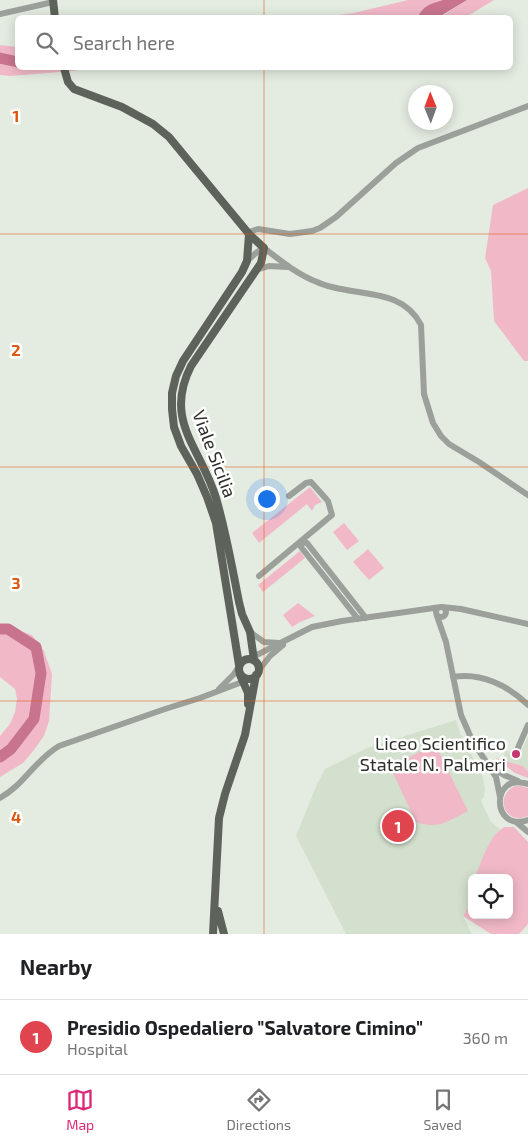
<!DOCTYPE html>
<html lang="en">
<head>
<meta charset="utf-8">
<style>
	body { margin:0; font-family:"Exo 2",sans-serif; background:#f6f6f6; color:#202124 }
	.controls { position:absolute; right:15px; bottom:15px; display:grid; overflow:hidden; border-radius:8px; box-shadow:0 2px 12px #0003 }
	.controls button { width:45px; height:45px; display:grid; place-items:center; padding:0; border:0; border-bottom:1px solid #e0e0e0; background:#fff; color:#202124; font:25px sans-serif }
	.compass { position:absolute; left:408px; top:85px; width:45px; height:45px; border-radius:50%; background:#fff; box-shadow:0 2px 12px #0003; rotate:359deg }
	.you { position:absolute; left:266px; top:498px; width:18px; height:18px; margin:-12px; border:4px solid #fff; border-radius:50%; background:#1a73e8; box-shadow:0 0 0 8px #1a73e833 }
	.badge { display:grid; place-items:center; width:32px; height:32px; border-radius:50%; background:#db2777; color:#fff; font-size:16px; font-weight:700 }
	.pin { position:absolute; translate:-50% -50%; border:2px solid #fff; box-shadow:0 1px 5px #0006 }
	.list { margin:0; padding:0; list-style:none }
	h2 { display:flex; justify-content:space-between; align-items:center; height:65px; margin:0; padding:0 20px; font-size:21px }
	h2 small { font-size:16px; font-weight:400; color:#757577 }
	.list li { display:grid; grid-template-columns:32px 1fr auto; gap:15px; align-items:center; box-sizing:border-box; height:75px; padding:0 20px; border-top:1px solid #e0e0e0 }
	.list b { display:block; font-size:19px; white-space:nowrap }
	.list p { margin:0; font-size:16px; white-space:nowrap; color:#757577 }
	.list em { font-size:16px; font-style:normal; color:#757577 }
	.icon { flex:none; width:28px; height:28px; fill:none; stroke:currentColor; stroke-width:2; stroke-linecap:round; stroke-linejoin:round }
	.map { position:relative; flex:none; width:528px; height:934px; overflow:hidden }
	.search { position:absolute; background:#fff; box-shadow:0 2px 12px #0003; left:15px; right:15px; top:15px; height:55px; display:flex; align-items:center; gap:12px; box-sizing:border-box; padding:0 18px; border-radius:8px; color:#757577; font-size:19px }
	.sheet { height:140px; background:#fff }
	nav { display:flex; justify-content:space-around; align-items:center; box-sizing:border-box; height:70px; border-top:1px solid #e0e0e0; background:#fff; font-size:14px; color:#757577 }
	nav a { display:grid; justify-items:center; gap:2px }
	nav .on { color:#db2777 }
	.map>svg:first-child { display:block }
</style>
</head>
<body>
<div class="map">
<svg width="528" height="934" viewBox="0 0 528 934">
	<rect width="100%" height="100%" fill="#e4ece1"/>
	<path fill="#d4e0ce" d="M456,720l4,13 23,44 2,12 -1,8 -3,4 10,21 9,7 -12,17 -13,32h-3l-2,26 -7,12 9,18h-126l-50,-98 21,-52 8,-15 42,-21z
		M528,736v35l-5,-5 -20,-6 2,-9 16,1z"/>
	<path fill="#f1b9c8" d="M408,0h35c-11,3 -21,6 -25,17l-106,1 42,-5z
		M467,0h27l-28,17 -27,1z
		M0,45l17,2 1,21h70l-15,3 -63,5 -10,-1z
		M528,188v173h-4l-30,-40 -3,-50 -6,-13 8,-53z
		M310,487l12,15 -7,3 -3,6 -5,-7 -48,39 -7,-10z
		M344,523l15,18 -12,9 -14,-18z
		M368,549l16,19 -15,12 -16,-18z
		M300,551l5,7 -42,34 -5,-7z
		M298,603l17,13 -15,6 -8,5 -9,-12z
		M0,624l32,11 12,16 8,23 -3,47 -5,15 -10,14 -11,13 -23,14v-41l10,-12 5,-12 2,-13 -2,-10 -15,-12z
		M435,744l33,67c-20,10 -29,19 -52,11l-26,-55z
		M495,758l28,8 5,5v7l-13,-5z
		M515,786h6l7,2v28c-22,10 -35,-19 -13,-30z
		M505,827h9l14,15v82l-9,10h-28l-28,-18 7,-12 2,-13v24h37v-37h-34c6,-15 14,-44 30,-51z"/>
	<path fill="#c9748f" d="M443,0h24l-28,17h-21c4,-11 14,-14 25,-17z"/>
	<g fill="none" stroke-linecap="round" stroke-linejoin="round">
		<path stroke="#c9748f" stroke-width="11" d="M0,58l18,4
			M0,629h8l28,18 5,26 -7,46 -23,30 -11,8"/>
		<path stroke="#9ca09b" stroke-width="6" d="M0,14l53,-12
			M249,234l3,-3 6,-2 32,5 22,-3 8,-3 16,-11 60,-54 22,-15 110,-42
			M247,261l10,-9 7,-4c17,13 33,26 53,34 34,16 84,3 104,43l3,69 9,29 8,13 8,8 30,18 49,33
			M256,270l13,-4 18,1
			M259,576l73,-61 -4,-14 -17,-19 -5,1 -17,13
			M442,607l19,2 67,15
			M436 612a5 5 0 1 1 10 0a5 5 0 1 1-10 0Z
			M437,616l9,26 15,73 11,25 24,37 4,20
			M358,619l-57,-72 1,-5 5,1 59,75
			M250,632l14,10 15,1
			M249,659l63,-32 30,-6 99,-14
			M259,670l11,-14 13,-11
			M453,677c28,-5 56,9 75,28
			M219,689l15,-15 5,-8
			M518,748l10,-23
			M489,766l15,9 14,6
			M528,784c-38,-13 -37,49 0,36
			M0,798c25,-14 34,-37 59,-52l106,-37 35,-11 50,-19
			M516,822l12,10"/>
		<path stroke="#5d635b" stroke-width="8" d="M53,0l2,18
			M64,68l4,14 6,7 48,18 31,17 16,13 80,97 15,14 -3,15 -70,103c-28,55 10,82 25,132 10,34 16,69 23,104l3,12 8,18 4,28
			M239 669a10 10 0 1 1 20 0a10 10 0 1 1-20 0Z
			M239,665l-23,-142 -9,-26 -10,-23 -16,-28 -7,-19 -2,-18v-16l4,-17 7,-15 59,-89 5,-11 2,-27
			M240,675l8,18v11
			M218,911l6,23
			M213,934l6,-116 6,-24 20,-59 11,-60"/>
	</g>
	<path fill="none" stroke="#df570e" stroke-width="1" stroke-opacity="0.55" d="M264,0v18M264,68v866M0,234h528M0,467h528M0,701h528"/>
	<circle fill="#c3386f" stroke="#fff" stroke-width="2" cx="516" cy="754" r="5"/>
	<g text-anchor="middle" stroke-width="5" stroke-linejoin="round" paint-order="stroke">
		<g font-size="18" fill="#2c2f2a" stroke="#fff">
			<text transform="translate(214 454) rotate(69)" y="6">Viale Sicilia</text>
		</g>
		<g font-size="18" fill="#2c2f2a" stroke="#fff" text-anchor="end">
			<text x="506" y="750">Liceo Scientifico<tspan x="506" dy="21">Statale N. Palmeri</tspan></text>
		</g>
	</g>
	<g font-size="16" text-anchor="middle" font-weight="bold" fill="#df570e" stroke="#fff" stroke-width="5" stroke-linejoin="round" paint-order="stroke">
		<text x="16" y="122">1</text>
		<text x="16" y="356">2</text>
		<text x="16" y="589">3</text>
		<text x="16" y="823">4</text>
	</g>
</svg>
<div class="controls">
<button><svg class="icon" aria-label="locate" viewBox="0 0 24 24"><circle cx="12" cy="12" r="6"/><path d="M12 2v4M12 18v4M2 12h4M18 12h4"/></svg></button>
</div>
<svg class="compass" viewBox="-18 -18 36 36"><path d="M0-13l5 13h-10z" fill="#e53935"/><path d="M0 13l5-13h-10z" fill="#757577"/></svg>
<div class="you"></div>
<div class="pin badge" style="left:398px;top:826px;background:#e0444e">1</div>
<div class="search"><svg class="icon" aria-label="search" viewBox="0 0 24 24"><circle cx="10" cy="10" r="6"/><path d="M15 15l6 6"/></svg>Search here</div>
</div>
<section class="sheet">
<h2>Nearby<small></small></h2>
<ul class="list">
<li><span class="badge" style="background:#e0444e">1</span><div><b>Presidio Ospedaliero &quot;Salvatore Cimino&quot;</b><p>Hospital</p></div><em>360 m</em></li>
</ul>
</section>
<nav>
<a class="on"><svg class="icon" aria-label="map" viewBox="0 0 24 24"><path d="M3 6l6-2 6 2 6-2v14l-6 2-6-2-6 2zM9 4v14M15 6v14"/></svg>Map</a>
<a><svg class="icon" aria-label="directions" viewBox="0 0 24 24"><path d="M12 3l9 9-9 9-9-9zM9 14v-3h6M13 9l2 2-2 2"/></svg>Directions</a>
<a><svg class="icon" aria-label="saved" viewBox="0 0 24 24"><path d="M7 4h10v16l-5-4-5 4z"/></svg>Saved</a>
</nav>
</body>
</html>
